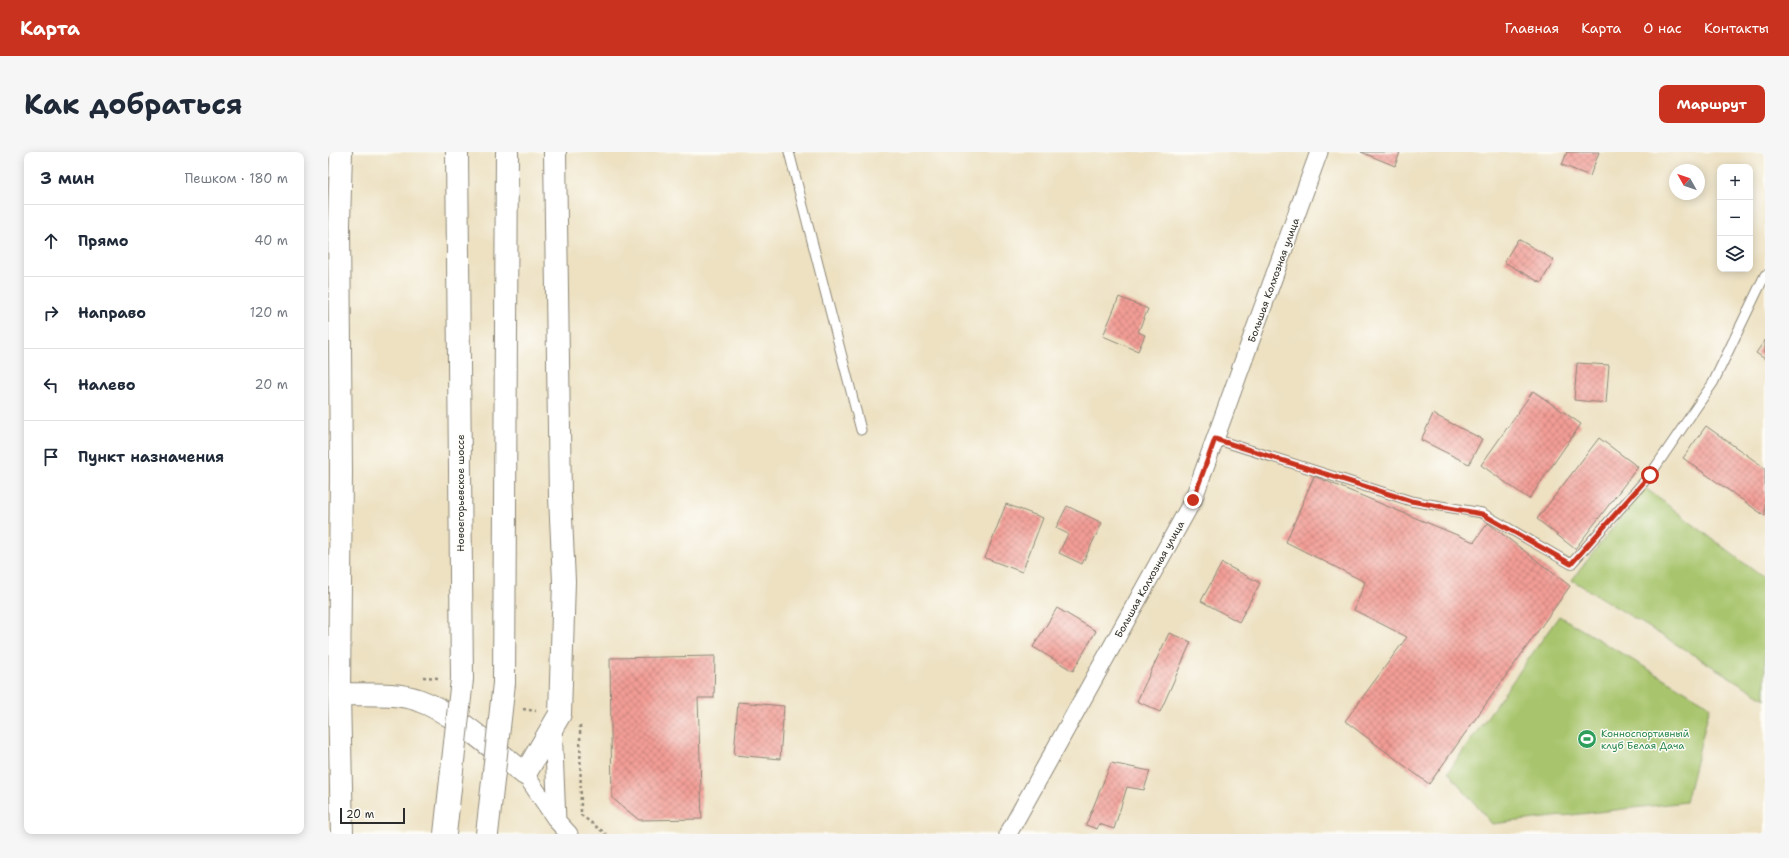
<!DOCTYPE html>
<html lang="ru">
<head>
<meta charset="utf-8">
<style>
	body { margin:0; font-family:"Shantell Sans",sans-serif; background:#f6f6f7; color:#1f2937 }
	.controls { position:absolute; right:12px; top:12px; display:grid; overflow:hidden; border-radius:8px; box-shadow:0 2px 10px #0003 }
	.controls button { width:36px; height:36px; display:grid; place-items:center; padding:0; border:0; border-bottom:1px solid #e0e1e3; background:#fff; color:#1f2937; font:20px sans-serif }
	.compass { position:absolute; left:1341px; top:12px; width:36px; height:36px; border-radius:50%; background:#fff; box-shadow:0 2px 10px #0003; rotate:310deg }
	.scale { position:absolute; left:12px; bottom:10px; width:65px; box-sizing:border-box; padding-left:4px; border:2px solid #2b2b2b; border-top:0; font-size:11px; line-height:14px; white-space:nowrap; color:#2b2b2b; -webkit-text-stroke:3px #fdfcf7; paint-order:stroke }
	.stop { position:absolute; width:12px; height:12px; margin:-9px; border:3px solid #c8321e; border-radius:50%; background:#fff }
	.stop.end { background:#c8321e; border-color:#fff; box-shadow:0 1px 4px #0008 }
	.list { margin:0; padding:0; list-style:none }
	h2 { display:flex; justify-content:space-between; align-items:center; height:52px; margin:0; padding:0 16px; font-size:17px }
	h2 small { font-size:13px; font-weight:400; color:#747a83 }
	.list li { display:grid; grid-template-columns:26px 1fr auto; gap:12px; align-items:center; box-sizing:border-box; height:72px; padding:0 16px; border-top:1px solid #e0e1e3 }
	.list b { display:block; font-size:15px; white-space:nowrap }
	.list em { font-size:13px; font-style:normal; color:#747a83 }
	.icon { flex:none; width:22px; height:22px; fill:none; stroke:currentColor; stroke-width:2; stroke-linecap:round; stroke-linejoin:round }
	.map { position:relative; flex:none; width:1437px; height:682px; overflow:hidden; border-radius:8px }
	header { display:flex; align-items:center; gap:24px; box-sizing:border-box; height:56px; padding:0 20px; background:#c8321e; color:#fff }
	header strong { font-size:19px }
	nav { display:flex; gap:22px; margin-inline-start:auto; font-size:14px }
	.intro { display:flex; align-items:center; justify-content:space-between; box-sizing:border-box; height:96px; padding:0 24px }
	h1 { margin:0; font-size:28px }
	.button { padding:10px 18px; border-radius:8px; background:#c8321e; color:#fff; font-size:14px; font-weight:700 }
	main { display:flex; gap:24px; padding:0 24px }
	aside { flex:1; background:#fff; border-radius:8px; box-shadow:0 2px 10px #0003 }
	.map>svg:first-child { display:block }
</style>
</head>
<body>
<header>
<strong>Карта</strong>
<nav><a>Главная</a><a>Карта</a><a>О нас</a><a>Контакты</a></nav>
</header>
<div class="intro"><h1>Как добраться</h1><a class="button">Маршрут</a></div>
<main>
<aside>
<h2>3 мин<small>Пешком · 180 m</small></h2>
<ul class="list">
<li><svg class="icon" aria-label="ahead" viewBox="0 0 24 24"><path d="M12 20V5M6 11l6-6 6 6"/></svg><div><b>Прямо</b></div><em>40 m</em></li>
<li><svg class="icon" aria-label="right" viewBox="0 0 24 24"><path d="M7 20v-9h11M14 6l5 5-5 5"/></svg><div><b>Направо</b></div><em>120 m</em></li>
<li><svg class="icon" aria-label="left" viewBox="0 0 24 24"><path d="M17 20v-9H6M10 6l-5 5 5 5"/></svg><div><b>Налево</b></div><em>20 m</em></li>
<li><svg class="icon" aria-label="arrive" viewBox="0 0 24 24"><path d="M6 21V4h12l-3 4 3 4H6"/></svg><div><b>Пункт назначения</b></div></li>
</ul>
</aside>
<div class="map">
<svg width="1437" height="682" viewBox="0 0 1437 682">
	<defs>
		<pattern id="building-cross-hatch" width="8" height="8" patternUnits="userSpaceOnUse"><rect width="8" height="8" fill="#f29d95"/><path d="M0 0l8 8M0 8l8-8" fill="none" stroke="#c4807a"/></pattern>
	</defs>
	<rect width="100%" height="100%" fill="#fdfcf7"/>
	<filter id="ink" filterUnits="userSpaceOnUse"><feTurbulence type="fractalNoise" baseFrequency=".025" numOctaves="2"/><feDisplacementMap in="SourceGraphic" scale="8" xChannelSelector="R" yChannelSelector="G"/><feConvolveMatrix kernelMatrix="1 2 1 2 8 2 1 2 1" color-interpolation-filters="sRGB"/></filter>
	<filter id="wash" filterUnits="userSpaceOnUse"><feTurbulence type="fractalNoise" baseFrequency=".012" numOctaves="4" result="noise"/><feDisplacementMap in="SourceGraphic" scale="16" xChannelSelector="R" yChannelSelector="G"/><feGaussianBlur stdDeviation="0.9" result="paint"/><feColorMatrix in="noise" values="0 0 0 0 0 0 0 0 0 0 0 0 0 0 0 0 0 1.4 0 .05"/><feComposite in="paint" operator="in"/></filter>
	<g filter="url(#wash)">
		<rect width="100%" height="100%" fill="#ede1c2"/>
		<path fill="#a8c56d" stroke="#6a784c" d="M1316,335l121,92v120l-193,-119z
			M1231,464l151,90 -24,96 -194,22 -44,-52z"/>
		<g id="blocks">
			<path fill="url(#building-cross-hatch)" d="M1033,0h39l-5,14z
				M1239,0h32l-9,24 -28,-11z
				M1190,87l36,21 -13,23 -37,-21z
				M791,145l29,12 -10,23 7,3 -7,16 -35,-15z
				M1437,188v19l-9,-6z
				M1249,211l32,2 -3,38 -32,-3z
				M1205,239l48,33 -52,75 -48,-34z
				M1105,262l49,25 -13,25 -48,-24z
				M1378,274l59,42v48l-82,-58z
				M1271,286l39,29 -63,82 -38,-30z
				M986,324l160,66 14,-19 82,63 -141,198 -84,-63 62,-84 -53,-27 11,-28 -79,-40z
				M678,352l37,14 -21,54 -37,-14z
				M739,354l35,17 -20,41 -23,-11 9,-19 -12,-6z
				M894,411l38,20 -21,39 -38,-21z
				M729,456l39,23 -23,40 -40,-24z
				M841,481l22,9 -31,70 -23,-11z
				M387,504l-1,42h-16l4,121 -63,1 -27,-22 -2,-140z
				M410,550l46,4 -4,53 -46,-4z
				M783,611l39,8 -6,19 -17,-3 -13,42 -15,-5 -2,5 -11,-4z"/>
		</g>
	</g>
	<g filter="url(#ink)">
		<use href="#blocks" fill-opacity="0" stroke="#8c8676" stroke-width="1"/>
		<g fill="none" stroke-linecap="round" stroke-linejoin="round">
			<defs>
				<path id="service" d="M461,0l72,278
					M887,287l196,62 71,12 89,51 79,-89 63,-92 52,-108"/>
				<path id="minor" d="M225,574l4,95
					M197,622l32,47 12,13
					M680,682l185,-334 126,-348"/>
				<path id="tertiary" d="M13,0l-2,72 2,248 -2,222 3,140
					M11,542c23,1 58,-2 79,6 37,13 76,50 107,74l35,-60 4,-133 -4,-84 -5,-345"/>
				<path id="secondary" d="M129,0l5,527
					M176,531l3,-531"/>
			</defs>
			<use href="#service" stroke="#8c8676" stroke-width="11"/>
			<use href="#minor" stroke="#8c8676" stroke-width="19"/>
			<use href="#tertiary" stroke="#8c8676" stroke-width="24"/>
			<use href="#secondary" stroke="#8c8676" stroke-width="24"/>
			<path stroke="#8c8676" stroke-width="2.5" stroke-dasharray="3 3" stroke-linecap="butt" d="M95,525l17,1
				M195,557l13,2
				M252,573l1,90 25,19"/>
			<use href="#service" stroke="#fff" stroke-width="9"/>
			<use href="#minor" stroke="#fff" stroke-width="17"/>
			<use href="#tertiary" stroke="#fff" stroke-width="22"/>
			<use href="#secondary" stroke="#fff" stroke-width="22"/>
			<defs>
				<path id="secondary-bridge" d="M117,682l17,-155
					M159,682l17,-151"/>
			</defs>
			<use href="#secondary-bridge" stroke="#8c8676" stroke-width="24" stroke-linecap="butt"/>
			<use href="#secondary-bridge" stroke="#fff" stroke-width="22"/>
		</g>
	</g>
	<g fill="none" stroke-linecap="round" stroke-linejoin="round" filter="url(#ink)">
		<path stroke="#c8321e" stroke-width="5" d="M865,348l22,-61 196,62 71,13 89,50 79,-89"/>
	</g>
	<defs>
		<symbol id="stadium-disc" viewBox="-11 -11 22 22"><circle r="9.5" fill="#2e9e5b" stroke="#fdfcf7"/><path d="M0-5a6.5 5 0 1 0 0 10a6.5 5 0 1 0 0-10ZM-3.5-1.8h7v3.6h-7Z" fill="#fff"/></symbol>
	</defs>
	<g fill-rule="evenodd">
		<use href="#stadium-disc" x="1248" y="576" width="22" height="22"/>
	</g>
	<g text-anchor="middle" stroke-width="3" stroke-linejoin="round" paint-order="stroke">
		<g font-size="10" fill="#2b2b2b" stroke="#fdfcf7">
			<text transform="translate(945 128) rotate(-70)" y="4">Большая Колхозная улица</text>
			<text transform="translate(132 341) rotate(-90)" y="4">Новоегорьевское шоссе</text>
			<text transform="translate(821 427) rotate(-61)" y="4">Большая Колхозная улица</text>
		</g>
		<g font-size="10" fill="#27864d" stroke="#fdfcf7" text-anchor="start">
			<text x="1273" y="585">Конноспортивный<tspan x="1273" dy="12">клуб Белая Дача</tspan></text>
		</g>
	</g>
</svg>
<div class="controls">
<button>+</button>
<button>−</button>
<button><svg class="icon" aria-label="layers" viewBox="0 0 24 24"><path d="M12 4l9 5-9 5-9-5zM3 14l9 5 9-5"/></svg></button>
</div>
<svg class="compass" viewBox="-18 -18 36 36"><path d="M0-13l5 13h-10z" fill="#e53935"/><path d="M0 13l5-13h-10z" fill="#747a83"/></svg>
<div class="scale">20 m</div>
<div class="stop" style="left:1322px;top:323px"></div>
<div class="stop end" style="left:865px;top:348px"></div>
</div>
</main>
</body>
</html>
